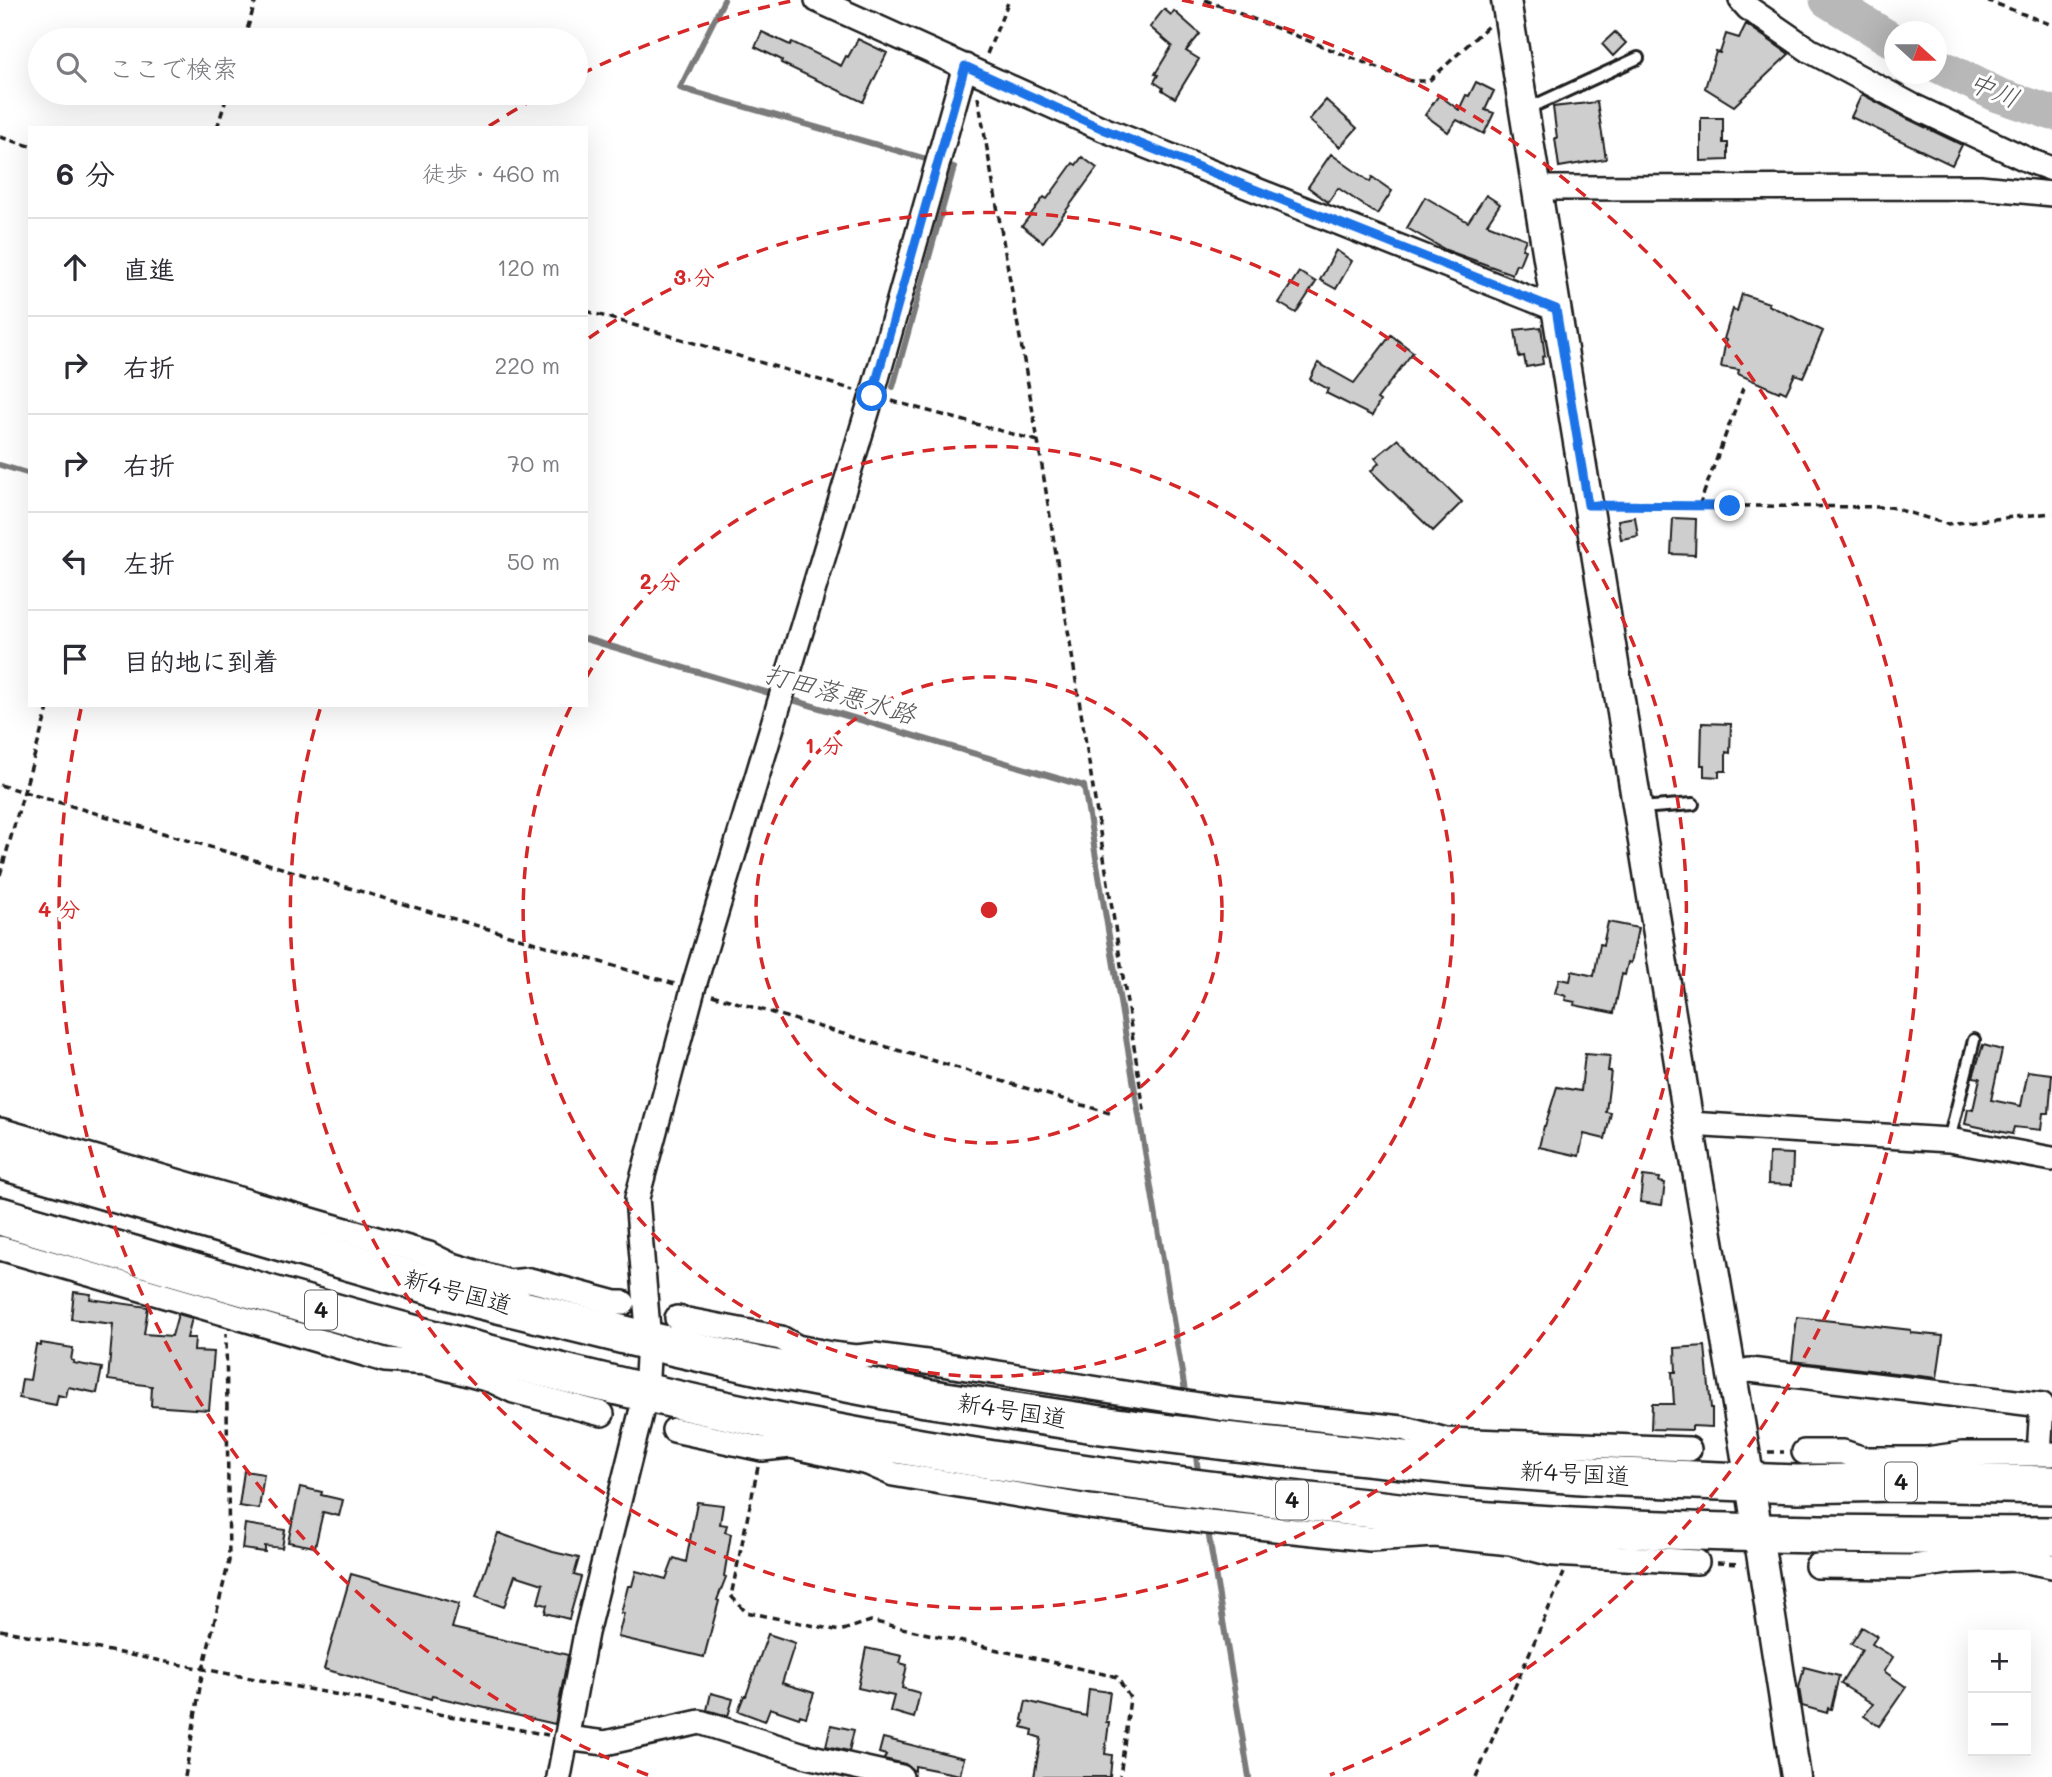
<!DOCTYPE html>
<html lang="ja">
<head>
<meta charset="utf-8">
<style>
	body { margin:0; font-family:Mali,"Klee One",sans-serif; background:#f7f7f7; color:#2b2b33 }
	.controls { position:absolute; right:21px; bottom:21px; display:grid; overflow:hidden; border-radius:0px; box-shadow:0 7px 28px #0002 }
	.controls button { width:63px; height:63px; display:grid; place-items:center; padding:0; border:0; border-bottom:2px solid #e1e1e2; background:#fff; color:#2b2b33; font:35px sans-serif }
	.compass { position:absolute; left:1884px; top:21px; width:63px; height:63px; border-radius:50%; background:#fff; box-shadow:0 7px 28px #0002; rotate:111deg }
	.stop { position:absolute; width:21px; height:21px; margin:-16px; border:5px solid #1a73e8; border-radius:50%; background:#fff }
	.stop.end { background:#1a73e8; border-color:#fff; box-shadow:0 2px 7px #0008 }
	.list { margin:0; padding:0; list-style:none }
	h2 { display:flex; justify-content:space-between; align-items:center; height:91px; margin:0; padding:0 28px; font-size:30px }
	h2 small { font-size:23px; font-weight:400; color:#7c7c81 }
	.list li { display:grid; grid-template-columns:46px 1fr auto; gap:21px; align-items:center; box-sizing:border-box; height:98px; padding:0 28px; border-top:2px solid #e1e1e2 }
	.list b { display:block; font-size:26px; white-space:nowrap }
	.list em { font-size:23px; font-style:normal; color:#7c7c81 }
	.icon { flex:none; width:38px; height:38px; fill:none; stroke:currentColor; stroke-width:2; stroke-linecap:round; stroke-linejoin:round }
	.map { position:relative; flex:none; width:2052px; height:1777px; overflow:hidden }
	.search { position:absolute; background:#fff; box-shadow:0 7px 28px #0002; left:28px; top:28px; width:560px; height:77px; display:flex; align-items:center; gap:18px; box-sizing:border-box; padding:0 24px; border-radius:38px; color:#7c7c81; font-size:26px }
	.panel { position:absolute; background:#fff; box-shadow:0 7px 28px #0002; left:28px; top:126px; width:560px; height:581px; border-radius:0px }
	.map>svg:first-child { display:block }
</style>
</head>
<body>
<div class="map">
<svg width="2052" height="1777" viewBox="0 0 2052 1777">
	<rect width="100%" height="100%" fill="#fff"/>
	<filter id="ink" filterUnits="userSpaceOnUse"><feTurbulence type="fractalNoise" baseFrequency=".0143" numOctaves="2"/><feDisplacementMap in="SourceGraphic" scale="14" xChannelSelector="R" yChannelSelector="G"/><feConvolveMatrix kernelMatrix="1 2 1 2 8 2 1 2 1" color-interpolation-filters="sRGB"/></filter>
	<g filter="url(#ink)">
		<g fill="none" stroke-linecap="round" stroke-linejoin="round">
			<path stroke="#7a7a7a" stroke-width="6" d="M724,0l-44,88 253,73
				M893,387l61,-220 -10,-3
				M0,465l30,9
				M586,639l190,56
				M786,698l298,88 102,611
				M1195,1450l4,27
				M1203,1501l46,276"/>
			<path stroke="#b8b8b8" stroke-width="35" d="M1827,0l68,42
				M1937,65l61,30 54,18"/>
		</g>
		<path fill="#cecece" stroke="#1c1c1c" stroke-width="2" d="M1164,9l7,6 3,-4 26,23 -14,17 13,8 -24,39 -13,-8 1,-2 -9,-6 4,-7 -3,-1 17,-28 -22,-19z
			M1746,24l43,30 -55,52 -29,-18 11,-36 4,1 6,-19 13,4z
			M762,32l28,13 2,-3 49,24 5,-10 2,1 10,-18 29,14 -24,49 -82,-39 1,-3 -27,-13z
			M1615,32l11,11 -13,13 -11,-12z
			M1476,82l18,9 -9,19 9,3 -10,21 -27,-14 -9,12 -23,-17 14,-20 20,15 7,-15 3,1z
			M1862,94l44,24 56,27 -10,20 -101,-48z
			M1326,100l31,28 -17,19 -31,-27z
			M1597,102l9,57 -47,8 -4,-29h2l-4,-31z
			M1701,118h22v25h5v17l-27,1z
			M1331,154l39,28 2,-5 20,14 -15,23 -39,-26 -10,14 -20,-15z
			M1082,157l15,11 -54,74 -21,-16 22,-29 3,2 26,-36 3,2z
			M1486,195l14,9 -13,20 39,15 -4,10 3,1 -6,15 -3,-1 -4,10 -66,-24 -39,-22 18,-31 43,25z
			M1336,250l16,11 -16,28 -16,-9z
			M1299,272l17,10 -20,31 -17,-10z
			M1742,294l27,9 -1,2 55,26 -20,46 -8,-3 -9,19 -6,-3 -1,2 -41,-18 1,-4 -18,-3 5,-27 -2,-1 9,-30 4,2z
			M1541,327l4,29 -3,1 1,7 -17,3 -2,-11 -5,1 -4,-27z
			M1391,335l22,17 -36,47 3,2 -8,15 -46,-23 2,-4 -18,-10 8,-16 36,20z
			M1398,439l64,63 -29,29 -62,-60 8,-8 -4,-5z
			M1635,517l3,19 -17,3 -3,-19z
			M1673,518l23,1 -1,36 -24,-1z
			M1702,723l29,1 -1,29 -4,-1v19h-7v6l-15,-1v-11h-3z
			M1608,922l30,6 -7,35 -3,-1 -3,13 -3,-1 -8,39 -40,-8 1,-3 -10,-2 1,-4 -11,-3 4,-14 11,2 2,-10 22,5 6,-32 3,1z
			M1983,1045l19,5 -11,50 30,6 7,-35 24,3 -3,39h-6l-2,17 -27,-3 -2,7 -47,-10 3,-15 5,1 7,-32 -7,-1z
			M1585,1054l25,2 -2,15h3l-5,41 5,1 -6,26 -21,-5 -5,22 -40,-9 5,-21h1l12,-39 24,4z
			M1769,1153l24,1 -1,31 -24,-1z
			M1643,1176l17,2 -1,4 6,1 -3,22 -22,-3z
			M74,1292l17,2 -1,5 58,8 -4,27 28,2 6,-22 14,4 -5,20h8l-1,13 20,1 -5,58 -58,-4 1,-20 -44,-6 5,-56 -42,-5z
			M1797,1317l114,13v3l32,3 -6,42 -145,-17z
			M41,1343l32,5 -2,12 3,1 -1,2 29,5 -5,25 -29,-6 -2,10 -8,-2 -2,10 -37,-7 3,-19 8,1 6,-35 5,1z
			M1705,1346l6,62h1v19l-20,-1v4l-41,-1 1,-25h22l-2,-32h4l-1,-24z
			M244,1471l20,3 -5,35 -20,-3z
			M300,1487l22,5 -1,3 22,5 -4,16 -16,-4 -8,35 -27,-5z
			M697,1502l26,3 -3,19 7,1 -2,7 6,2 -7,42 2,1 -9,23 2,1 -15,56 -86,-20 6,-24h-3l7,-27h4l4,-15 30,8 8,-21 12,4z
			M245,1524l40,6 -3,18 -17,-2v6l-23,-3z
			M498,1533l55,19 26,6 -5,17 7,2 -12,42 -24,-6 2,-8 -9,-2 5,-19 -28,-9 -11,32 -28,-10z
			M351,1574l108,30 -7,24 116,27 -13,69 -123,-28 -1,3 -107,-30z
			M1862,1627l15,9 -5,8 21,13 -9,14 22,16 -27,39 -15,-10 9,-12 -32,-20 21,-34 -11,-6z
			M768,1634l27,9 -13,40 32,10 -8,24 -6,-2 -1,3 -29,-10 -5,13 -27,-10 6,-15h2z
			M866,1648l36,8 -2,7 7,2 -5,23 18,5 -6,25 -24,-7 4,-15 -36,-8z
			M1804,1667l35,9 -8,33 -3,-1 -1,5 -25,-7 -3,-18z
			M1089,1689l21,3 -4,30h3l-4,32 7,1 -2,22h-76l7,-39 -9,-3 1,-5 -11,-3 2,-6 -2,-1 4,-19 60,15z
			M711,1693l22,6 -5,17 -21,-6z
			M831,1725l23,5 -5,21 -23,-5z
			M883,1738l81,20 -4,17 -45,-9v5l-2,-1 -8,-6 -21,-5 2,-4 -7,-2z"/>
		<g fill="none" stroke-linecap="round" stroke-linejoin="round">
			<defs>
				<path id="service" d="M1527,109l111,-51
					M1640,808l53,-4
					M1949,1140l25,-100"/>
				<path id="minor" d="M817,0l286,129 453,180
					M1741,0l7,8 61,42 104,56 117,55 22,8
					M1537,188l443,-1 72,7
					M1689,1124l260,16 103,19
					M0,1130l429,124 20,10 60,18 21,-2 86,23h7
					M0,1248l385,112 42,3 66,18 21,10 88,23
					M677,1318l104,20 16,9 34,7 25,3 18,-2 67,9 284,45 177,19 44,12 243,9
					M1732,1374l18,-4 292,35 -3,49
					M674,1430l88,19 29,-3 77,17 25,11 197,33 110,14 170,18 65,-4 75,8 42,11 145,8
					M1804,1452h39l21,7h62l36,-5h90
					M1817,1566l95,1 43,-6 62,-2 35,7
					M566,1738l39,5 95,-21 107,34 94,21
					M559,1777l27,-144 60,-240 3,-52 -12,-143 56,-209 179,-593 93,-330"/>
				<path id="tertiary" d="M1506,0l183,1124 56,327 51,326"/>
				<path id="trunk" d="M0,1160l478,139 171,42 115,26 162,31 175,27 125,16 243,26 127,9 201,8 100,-2 155,3
					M0,1216c275,81 550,162 832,216 161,31 324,53 487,71 52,5 105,13 157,17 191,14 384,15 576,16"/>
			</defs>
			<use href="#service" stroke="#1c1c1c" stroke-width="16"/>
			<use href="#minor" stroke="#1c1c1c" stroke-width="28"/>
			<use href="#tertiary" stroke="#1c1c1c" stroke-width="33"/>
			<use href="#trunk" stroke="#1c1c1c" stroke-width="42"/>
			<path stroke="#1c1c1c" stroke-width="3.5" stroke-dasharray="7 5" stroke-linecap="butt" d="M1205,0l206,81h18l59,-55
				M1986,0l66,25
				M244,40l12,-40
				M987,54l22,-54
				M978,97l60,344 107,675
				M217,128l11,-35
				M0,137l30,9
				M586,311l268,79
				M892,401l146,40
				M1611,505l279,2 57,17 105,-11
				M1699,506l44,-118
				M0,785l675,199
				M0,875l49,-170
				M712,995l401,119
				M1768,1452h16
				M758,1467l-27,129 15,16 94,19 31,-10 246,56 13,21 -10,79
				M1717,1563l24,1
				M0,1630l548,105
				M185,1777l18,-108 26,-108 -3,-228
				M1476,1777l88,-204"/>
			<use href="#service" stroke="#fff" stroke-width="10"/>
			<use href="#minor" stroke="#fff" stroke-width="23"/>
			<use href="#tertiary" stroke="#fff" stroke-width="28"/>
			<use href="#trunk" stroke="#fff" stroke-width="37"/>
		</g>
	</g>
	<g fill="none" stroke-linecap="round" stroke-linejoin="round" filter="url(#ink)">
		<path stroke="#1a73e8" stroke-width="9" d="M872,396l93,-330 138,63 453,180 32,196 142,1"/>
	</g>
	<g fill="none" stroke="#d62828" stroke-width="3.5" stroke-dasharray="12 9">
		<circle cx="989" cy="910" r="233"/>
		<path d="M586 678A465 465 0 1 1 571 706"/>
		<path d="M589 338A698 698 0 1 1 321 706"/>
		<path d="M648 1775A930 930 0 0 1 81 709M489 126A930 930 0 0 1 538 97M581 74A930 930 0 0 1 796 0M1182 0A930 930 0 0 1 1330 1775"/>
	</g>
	<g text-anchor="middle" stroke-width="6" stroke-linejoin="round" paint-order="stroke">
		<g fill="#fff" stroke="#606060" stroke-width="2">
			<rect x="305" y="1290.5" width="32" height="39" rx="5"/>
			<rect x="1885" y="1462.5" width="32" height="39" rx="5"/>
			<rect x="1276" y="1480.5" width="32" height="39" rx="5"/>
		</g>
		<g font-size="23" font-weight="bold" fill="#1c1c1c">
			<text x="321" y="1318">4</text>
			<text x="1901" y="1490">4</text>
			<text x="1292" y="1508">4</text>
		</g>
		<g font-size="24" fill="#1c1c1c" stroke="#fff">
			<text transform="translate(458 1292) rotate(15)" y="8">新4号国道</text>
			<text transform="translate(1012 1411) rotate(9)" y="8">新4号国道</text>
			<text transform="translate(1575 1474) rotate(3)" y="8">新4号国道</text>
		</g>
		<g font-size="26" font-style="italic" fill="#5a5a5a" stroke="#fff">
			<text transform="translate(1994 90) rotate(23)" y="9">中川</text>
			<text transform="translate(840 694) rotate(16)" y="9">打田落悪水路</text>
		</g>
	</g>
	<circle cx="989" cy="910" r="10" fill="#d62828" stroke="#fff" stroke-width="3.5"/>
	<g font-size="21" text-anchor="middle" font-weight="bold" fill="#d62828" stroke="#fff" stroke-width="6" stroke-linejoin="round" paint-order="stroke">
		<text x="694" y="285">3 分</text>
		<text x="660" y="589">2 分</text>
		<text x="824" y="753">1 分</text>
		<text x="59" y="917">4 分</text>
	</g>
</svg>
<div class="controls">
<button>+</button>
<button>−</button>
</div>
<svg class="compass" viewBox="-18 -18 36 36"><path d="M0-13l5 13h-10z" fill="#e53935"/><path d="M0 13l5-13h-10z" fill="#7c7c81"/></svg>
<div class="stop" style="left:872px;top:396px"></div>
<div class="stop end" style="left:1730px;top:506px"></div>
<div class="search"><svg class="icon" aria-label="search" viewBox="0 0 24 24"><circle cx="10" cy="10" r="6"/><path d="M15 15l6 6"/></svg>ここで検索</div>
<section class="panel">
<h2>6 分<small>徒歩 · 460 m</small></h2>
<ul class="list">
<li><svg class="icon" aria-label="ahead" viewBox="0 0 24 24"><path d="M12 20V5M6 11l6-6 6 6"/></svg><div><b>直進</b></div><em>120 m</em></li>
<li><svg class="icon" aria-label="right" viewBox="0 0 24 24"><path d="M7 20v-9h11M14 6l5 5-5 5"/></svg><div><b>右折</b></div><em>220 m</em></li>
<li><svg class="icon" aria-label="right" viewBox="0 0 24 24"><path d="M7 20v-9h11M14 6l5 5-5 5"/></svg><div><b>右折</b></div><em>70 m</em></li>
<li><svg class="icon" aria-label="left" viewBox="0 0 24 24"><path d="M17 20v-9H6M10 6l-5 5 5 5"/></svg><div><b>左折</b></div><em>50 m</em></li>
<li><svg class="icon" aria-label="arrive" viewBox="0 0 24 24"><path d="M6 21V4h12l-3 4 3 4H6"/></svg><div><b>目的地に到着</b></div></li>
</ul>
</section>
</div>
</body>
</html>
